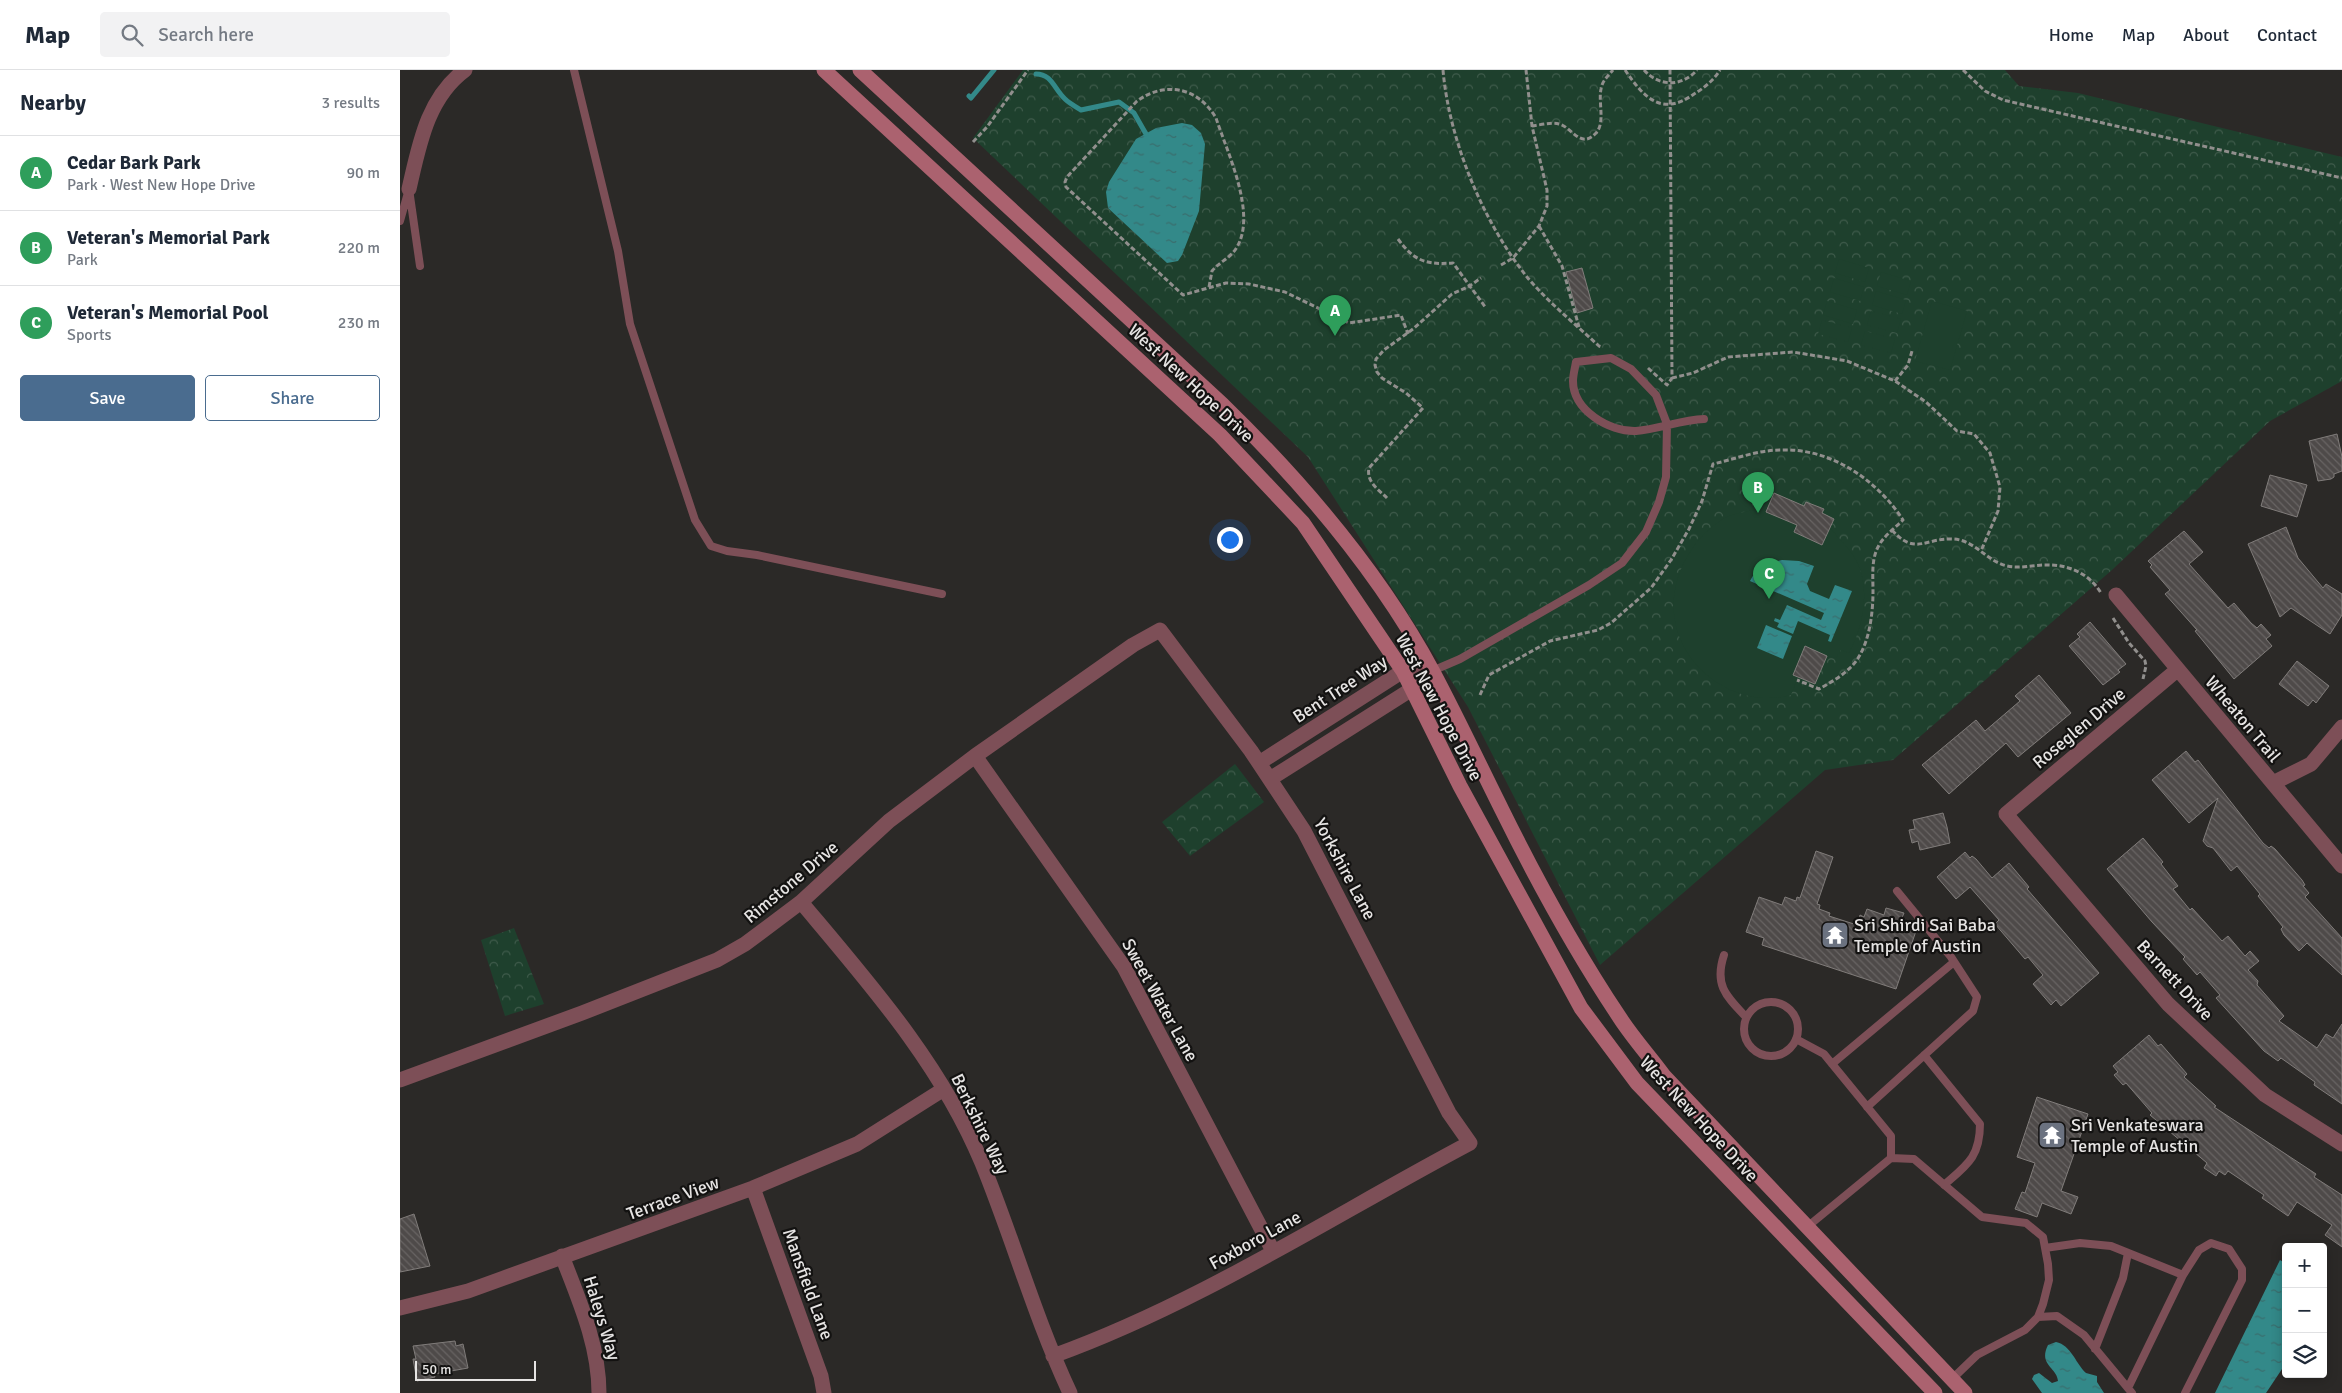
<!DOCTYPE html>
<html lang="en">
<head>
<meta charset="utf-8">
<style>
	body { margin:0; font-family:Signika,sans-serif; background:#f2f2f3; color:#1f2937 }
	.controls { position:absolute; right:15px; bottom:15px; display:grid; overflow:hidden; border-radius:5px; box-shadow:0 2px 12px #0003 }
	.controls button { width:45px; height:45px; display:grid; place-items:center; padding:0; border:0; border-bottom:1px solid #e0e1e3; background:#fff; color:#1f2937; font:25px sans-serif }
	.scale { position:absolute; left:15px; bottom:12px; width:121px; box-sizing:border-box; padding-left:5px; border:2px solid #e6e4e3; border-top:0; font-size:14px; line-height:18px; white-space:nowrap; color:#e6e4e3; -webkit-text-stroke:4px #131211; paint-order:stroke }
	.you { position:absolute; left:829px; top:469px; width:18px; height:18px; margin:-12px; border:4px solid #fff; border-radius:50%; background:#1a73e8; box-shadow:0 0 0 8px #1a73e833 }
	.badge { display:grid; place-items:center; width:32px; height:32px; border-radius:50%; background:#4a6c8f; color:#fff; font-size:16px; font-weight:700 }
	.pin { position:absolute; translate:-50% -41px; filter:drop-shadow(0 1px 2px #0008) }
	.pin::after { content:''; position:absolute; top:26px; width:18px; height:15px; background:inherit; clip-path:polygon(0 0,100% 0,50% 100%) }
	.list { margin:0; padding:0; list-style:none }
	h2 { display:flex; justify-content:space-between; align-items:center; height:65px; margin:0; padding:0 20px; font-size:21px }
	h2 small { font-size:16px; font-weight:400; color:#747a83 }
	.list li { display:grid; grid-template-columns:32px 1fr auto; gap:15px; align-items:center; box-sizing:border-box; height:75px; padding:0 20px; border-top:1px solid #e0e1e3 }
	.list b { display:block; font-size:19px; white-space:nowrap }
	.list p { margin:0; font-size:16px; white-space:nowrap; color:#747a83 }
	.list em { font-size:16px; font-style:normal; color:#747a83 }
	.actions { display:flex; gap:10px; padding:15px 20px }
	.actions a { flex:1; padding:11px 0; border:1px solid #4a6c8f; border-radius:5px; text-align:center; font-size:18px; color:#4a6c8f }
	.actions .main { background:#4a6c8f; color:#fff }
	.icon { flex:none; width:28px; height:28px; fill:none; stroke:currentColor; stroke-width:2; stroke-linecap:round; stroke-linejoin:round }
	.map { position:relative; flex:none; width:1942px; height:1323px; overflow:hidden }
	header { display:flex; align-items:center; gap:30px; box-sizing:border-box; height:70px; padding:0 25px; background:#fff; border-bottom:1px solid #e0e1e3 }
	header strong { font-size:24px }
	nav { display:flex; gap:28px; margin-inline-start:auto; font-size:18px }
	.search { width:350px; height:45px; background:#f2f2f3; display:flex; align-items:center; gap:12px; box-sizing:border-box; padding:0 18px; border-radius:5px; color:#747a83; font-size:19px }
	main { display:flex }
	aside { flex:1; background:#fff }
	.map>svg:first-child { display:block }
</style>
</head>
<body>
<header>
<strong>Map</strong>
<div class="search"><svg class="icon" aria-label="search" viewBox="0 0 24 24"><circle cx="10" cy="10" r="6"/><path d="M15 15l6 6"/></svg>Search here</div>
<nav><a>Home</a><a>Map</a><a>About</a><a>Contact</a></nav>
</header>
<main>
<aside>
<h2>Nearby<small>3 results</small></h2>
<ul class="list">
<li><span class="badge" style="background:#2e9e5b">A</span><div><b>Cedar Bark Park</b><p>Park · West New Hope Drive</p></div><em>90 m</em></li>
<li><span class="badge" style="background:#2e9e5b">B</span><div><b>Veteran's Memorial Park</b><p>Park</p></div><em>220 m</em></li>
<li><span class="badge" style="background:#2e9e5b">C</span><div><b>Veteran's Memorial Pool</b><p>Sports</p></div><em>230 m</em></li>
</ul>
<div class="actions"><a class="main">Save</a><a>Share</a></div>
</aside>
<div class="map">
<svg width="1942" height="1323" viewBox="0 0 1942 1323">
	<defs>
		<pattern id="park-crowns" width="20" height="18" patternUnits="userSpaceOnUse" patternTransform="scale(1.25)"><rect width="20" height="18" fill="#1e402d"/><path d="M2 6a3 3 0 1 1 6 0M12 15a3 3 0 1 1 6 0" fill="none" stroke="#3f5b4b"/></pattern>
		<pattern id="water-ripples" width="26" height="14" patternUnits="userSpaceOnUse" patternTransform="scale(1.25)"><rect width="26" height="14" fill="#338989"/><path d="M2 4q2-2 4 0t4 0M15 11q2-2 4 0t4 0" fill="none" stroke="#3a6d6d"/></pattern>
		<pattern id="building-back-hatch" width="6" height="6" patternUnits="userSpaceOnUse" patternTransform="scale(1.25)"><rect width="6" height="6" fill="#4e4a49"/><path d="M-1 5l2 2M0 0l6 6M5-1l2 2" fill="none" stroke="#686463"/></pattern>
	</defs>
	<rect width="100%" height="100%" fill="#2b2927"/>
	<path fill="url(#park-crowns)" d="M623,0h982l14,16 59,7 264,64v224l-72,40 -158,149 -219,190 -68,10 -225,195 -132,-258 -160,-250 -335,-319z
		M835,694l29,38 -74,54 -28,-34z
		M114,858l30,76 -39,12 -24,-76z"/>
	<path fill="#1e402d" d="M1439,189l30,9 -4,14 -30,-9z
		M1481,202l30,9 -4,14 -30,-9z
		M1434,208l30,9 -4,14 -30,-9z
		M1476,221l30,9 -4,14 -30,-9z
		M1427,231l30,9 -4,14 -30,-9z
		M1532,231l35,10 -17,59 -35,-9z
		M1471,241l30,8 -4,14 -30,-8z
		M1422,250l30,8 -4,14 -30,-8z
		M1465,261l30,8 -4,14 -30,-8z
		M1370,420l34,16 2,-4 17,7 -1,4 12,6 -4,9c7,9 16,17 23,27 19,29 11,70 -4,98l-8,-3 -5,8 -9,-2 -12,28 -17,-7 -7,18c-53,15 -112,-26 -117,-81 -2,-24 5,-46 18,-65 9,-14 22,-26 37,-33 10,-4 23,-5 33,-8z"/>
	<path fill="url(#water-ripples)" d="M782,53l10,2 9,8 4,11 -6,67 -17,44 -4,6 -11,2 -59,-55 -2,-16 3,-10 27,-43 20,-11z
		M1382,490l17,1 15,5 -7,18 3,7 19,8 6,-14 17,6 -21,51 -3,-1 2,-6 -32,-14 -5,13 -16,-7 2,-4 -5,-2 1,-3 5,2 7,-15 34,15 3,-7 -74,-32c6,-13 19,-18 32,-21z
		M1366,555l26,11 -9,23 -26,-11z
		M1880,1190l6,4v99l-20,30h-51z
		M1656,1272c15,3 20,22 30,31l11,3v6l7,11h-62l-10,-14 2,-4 5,-2 13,10 6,-2c-1,-14 -20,-16 -10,-36z"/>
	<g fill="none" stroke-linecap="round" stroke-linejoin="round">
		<path stroke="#338989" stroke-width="5" d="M636,4c16,0 18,15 29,25 4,4 11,8 16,11l38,-8 15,11 12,21
			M569,26l2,2 23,-28"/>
	</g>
	<path fill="url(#building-back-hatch)" stroke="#807c7a" d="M1182,198l11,40 -16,5 -11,-41z
		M1937,364l5,23v14l-8,3v3l-3,2 -13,2 -9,-40z
		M1870,405l37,10 -10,32 -36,-11z
		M1374,423l30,13 2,-4 18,7 -2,4 12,6 -12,26 -28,-13 3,-7 -31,-13z
		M1886,457l12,31 25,30 3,-4 16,10v21l-12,19 -39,-26 -11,9 -32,-73z
		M1784,461l19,21 -14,12 39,44 6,-5 17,20 6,5 4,-4 10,11 -5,4 6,7 -38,33 -39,-48 2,-1 -32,-36 5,-4 -20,-23 2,-2 -4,-4z
		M1690,552l36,42 -8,6 2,2 -17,13 -34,-39 11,-9 -3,-3z
		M1405,576l22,10 -12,28 -22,-9z
		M1897,591l32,25 -13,17 -3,-3 -5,6 -29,-22z
		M1639,605l32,38 -53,44 -12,-14 -57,51 -27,-29 54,-45 9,11 35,-30 -5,-5z
		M1786,681l9,11 3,-2 65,83 6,5 2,-2 4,3 27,31 3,5 -2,1 6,7 -4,4 37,41v37l-35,-32 -8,8 -15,-16 -3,-6 2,-2 -25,-31 2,-2 -23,-28 -6,5 -18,-23 -6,-2 -4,-5 15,-43 -29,25 -37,-43z
		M1543,743l4,14 3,16 -30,7 -2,-9 -6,2 -3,-13 6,-1 -2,-9z
		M1743,768l20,24 -2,2 17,22 -5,3 17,21 2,-2 30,33 6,-5 17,20 5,-5 9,10 -11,9 10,11 -1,4 27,31 -5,5 38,27 9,-14 7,4 9,-14v80l-28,-19 1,-3 -34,-24 -3,3 -14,-10 -48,-53 4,-3 -20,-23 -3,3 -14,-16 2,-2 -33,-35 -45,-53z
		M1416,781l17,6 -16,47 3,1 -1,4 11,4 -1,3 28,9 3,-10 4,2 3,-8 17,6 2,-7 18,5 -3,7 9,3 -2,6 8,2 -20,58 -134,-44 2,-7 -18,-6 13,-35 23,8 3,-8 11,4 1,-4 3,1z
		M1565,782l5,6 2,-2 4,3 16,19 17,-15 20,24 -2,2 72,84 -38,33 -5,-6 -5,5 -18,-21 10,-9 -15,-18 -3,2 -30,-35 4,-4 -29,-33 -14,12 -19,-22z
		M1749,965l9,11 3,-2 26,30 -3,3 32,29 -2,1 102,67 -2,3 28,18v52l-17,-12 7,-10 -35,-23 -9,14 -26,-18 2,-3 -36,-24 -3,4 -6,-4 -3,5 -12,-8 3,-5 -57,-48 2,-2 -26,-30 -3,2 -9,-10 4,-3 -5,-6z
		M1637,1027l51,17 -27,77 17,6 -7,17 -29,-11 -5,14 -22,-8 7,-17 3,1 10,-30 -18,-6z
		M14,1144l16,52 -30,6v-53z
		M55,1271l1,5 7,-2 5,24 -34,6 1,3 -18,4 -4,-22h3l-3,-13z"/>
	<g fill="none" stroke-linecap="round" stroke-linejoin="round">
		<path stroke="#918f8d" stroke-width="3" stroke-dasharray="5 2.5" stroke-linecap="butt" d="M1043,0c6,70 40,152 84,207 21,25 48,47 72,69l3,1
			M1225,0c19,28 37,47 69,24 10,-6 20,-14 26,-24
			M1244,0c15,17 38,17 53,0
			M1563,0l22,21 18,9 339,78
			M1132,56c8,-1 19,-4 27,-2 13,3 21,25 36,10 11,-10 3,-31 6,-45 1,-8 7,-13 12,-19
			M573,72l14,-15 41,-57
			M1139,156l23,40 17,61
			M998,169c16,22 28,26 55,24l33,45
			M1101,195l12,-7 26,-32 8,-20v-16l-15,-64 -6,-56
			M809,217l3,-16c7,-9 19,-13 25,-24 20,-34 -10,-95 -21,-129 -18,-31 -51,-37 -79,-17l-70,76 -2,5 1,5 117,108 43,-12 23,1 36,8 64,31 52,-8 7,19
			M1248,298l19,17 5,-7 -2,-308
			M1272,308l21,-5 35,-16 65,-5 54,9 48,20 31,21 31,29 17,3 16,19 10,34 -2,24 -17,40
			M1495,311l13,-16 4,-14
			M987,428c-8,-8 -21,-16 -18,-30l54,-60 -17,-15 -24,-15 -5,-6 -2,-7 1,-6 8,-9 29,-21 39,-35 16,-7 13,-9
			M1492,460c23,26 33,8 60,9 22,0 34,22 55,27 13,3 25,-1 38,-1 22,-1 44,8 56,28
			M1713,548l16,25 16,18 1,5 -3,13
			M1080,625l9,-20 61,-34 48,-11 13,-7 40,-35 20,-28 18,-31 13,-28 11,-37c22,-5 45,-14 68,-14 50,-2 96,30 122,70 -8,8 -18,15 -24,25 -8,14 -6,30 -6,46 0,24 -4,58 -22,76 -9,9 -21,16 -32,22l-22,-9"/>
		<path stroke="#7d4f57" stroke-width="8" d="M174,0l44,181 12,73 65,196 16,26 16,5 30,4 185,39
			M0,151l9,-32 11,77
			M1032,601l28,-12 129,-74 33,-22 24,-31 13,-30 7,-25 1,-53 -11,-29 -25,-26 -20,-11 -35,4c-1,6 -3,13 -3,19 0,29 36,51 63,50 23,-2 45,-11 68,-12
			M1324,885c-10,30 2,41 22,62
			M1344 959a27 27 0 1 1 54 0a27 27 0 1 1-54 0Z
			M1396,969l28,15 67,82v22
			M1524,985l56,69c0,33 -13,41 -36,61
			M1432,994l122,-102
			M1467,1037l106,-96 4,-14 -26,-40 -54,-66
			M1407,1157l84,-69 23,1 68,58 44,6 17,14 5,27 1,16 -6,24 -5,13 -13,13 -48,25 -25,24
			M1645,1178l35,-5 31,3 72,29
			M1638,1247l19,-1 27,19 48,58
			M1695,1279l28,-71 5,-25
			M1728,1318l55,-113 16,-25 12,-7 18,6 13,20v11l-57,113"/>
		<path stroke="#7d4f57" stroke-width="15" d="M9,119c10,-43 18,-91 56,-119
			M1716,525l226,271
			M1777,600l-171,144 162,190 97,91 77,49
			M575,686l149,211 149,284
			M859,693l144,-92h29
			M870,709l142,-90 20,-18
			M1873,713l38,-19 31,-37
			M401,832c68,81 140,162 181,261 31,76 53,155 88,230
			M0,1010l182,-67 135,-53 28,-16 56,-42 88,-81 86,-65 158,-111 27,-15 91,121 53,80 145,282 21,30c-138,73 -270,160 -417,213
			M353,1118l68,188 3,17
			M162,1186c17,44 37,89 37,137
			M0,1238l68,-17 285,-103 104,-44 87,-55"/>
		<path stroke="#ab626f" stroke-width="15" d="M424,0l396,365 83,88 100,148 57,115 121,222 56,75 298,310
			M460,0l363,335c80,78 157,168 210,267 24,45 46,92 69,138 35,71 74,142 118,208 13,20 30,39 44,58l301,317"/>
	</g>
	<defs>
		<symbol id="temple-square" viewBox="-11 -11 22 22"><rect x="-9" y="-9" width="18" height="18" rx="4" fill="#6b7280" stroke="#131211"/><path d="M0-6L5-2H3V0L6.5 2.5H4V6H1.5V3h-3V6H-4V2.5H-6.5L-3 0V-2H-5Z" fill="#fff"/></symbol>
	</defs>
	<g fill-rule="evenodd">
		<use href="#temple-square" x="1419" y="849" width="32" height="32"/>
		<use href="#temple-square" x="1636" y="1049" width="32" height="32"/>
	</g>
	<g text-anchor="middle" stroke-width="4.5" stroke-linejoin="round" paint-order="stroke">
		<g font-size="18" fill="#e6e4e3" stroke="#131211">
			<text transform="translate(791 313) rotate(43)" y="6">West New Hope Drive</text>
			<text transform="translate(940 619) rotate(-33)" y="6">Bent Tree Way</text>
			<text transform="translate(1039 637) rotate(62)" y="6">West New Hope Drive</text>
			<text transform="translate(1843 649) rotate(50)" y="6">Wheaton Trail</text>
			<text transform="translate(1679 658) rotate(-40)" y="6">Roseglen Drive</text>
			<text transform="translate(945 799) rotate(62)" y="6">Yorkshire Lane</text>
			<text transform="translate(391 812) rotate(-40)" y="6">Rimstone Drive</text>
			<text transform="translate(1775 910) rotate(47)" y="6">Barnett Drive</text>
			<text transform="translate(760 930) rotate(61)" y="6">Sweet Water Lane</text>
			<text transform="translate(1299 1049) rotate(47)" y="6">West New Hope Drive</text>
			<text transform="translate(580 1054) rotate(64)" y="6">Berkshire Way</text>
			<text transform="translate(273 1128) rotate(-20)" y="6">Terrace View</text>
			<text transform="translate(855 1170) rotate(-29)" y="6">Foxboro Lane</text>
			<text transform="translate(408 1214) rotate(70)" y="6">Mansfield Lane</text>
			<text transform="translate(202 1248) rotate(73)" y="6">Haleys Way</text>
		</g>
		<g font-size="18" fill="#e6e4e3" stroke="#131211" text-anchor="start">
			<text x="1454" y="861">Sri Shirdi Sai Baba<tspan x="1454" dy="21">Temple of Austin</tspan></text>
			<text x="1671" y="1061">Sri Venkateswara<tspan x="1671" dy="21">Temple of Austin</tspan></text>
		</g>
	</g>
</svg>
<div class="controls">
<button>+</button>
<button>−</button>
<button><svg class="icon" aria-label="layers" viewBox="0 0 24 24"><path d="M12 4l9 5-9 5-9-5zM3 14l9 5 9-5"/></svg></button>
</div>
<div class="scale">50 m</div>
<div class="you"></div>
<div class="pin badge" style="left:935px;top:266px;background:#2e9e5b">A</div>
<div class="pin badge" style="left:1358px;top:443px;background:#2e9e5b">B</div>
<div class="pin badge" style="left:1369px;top:529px;background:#2e9e5b">C</div>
</div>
</main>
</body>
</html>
